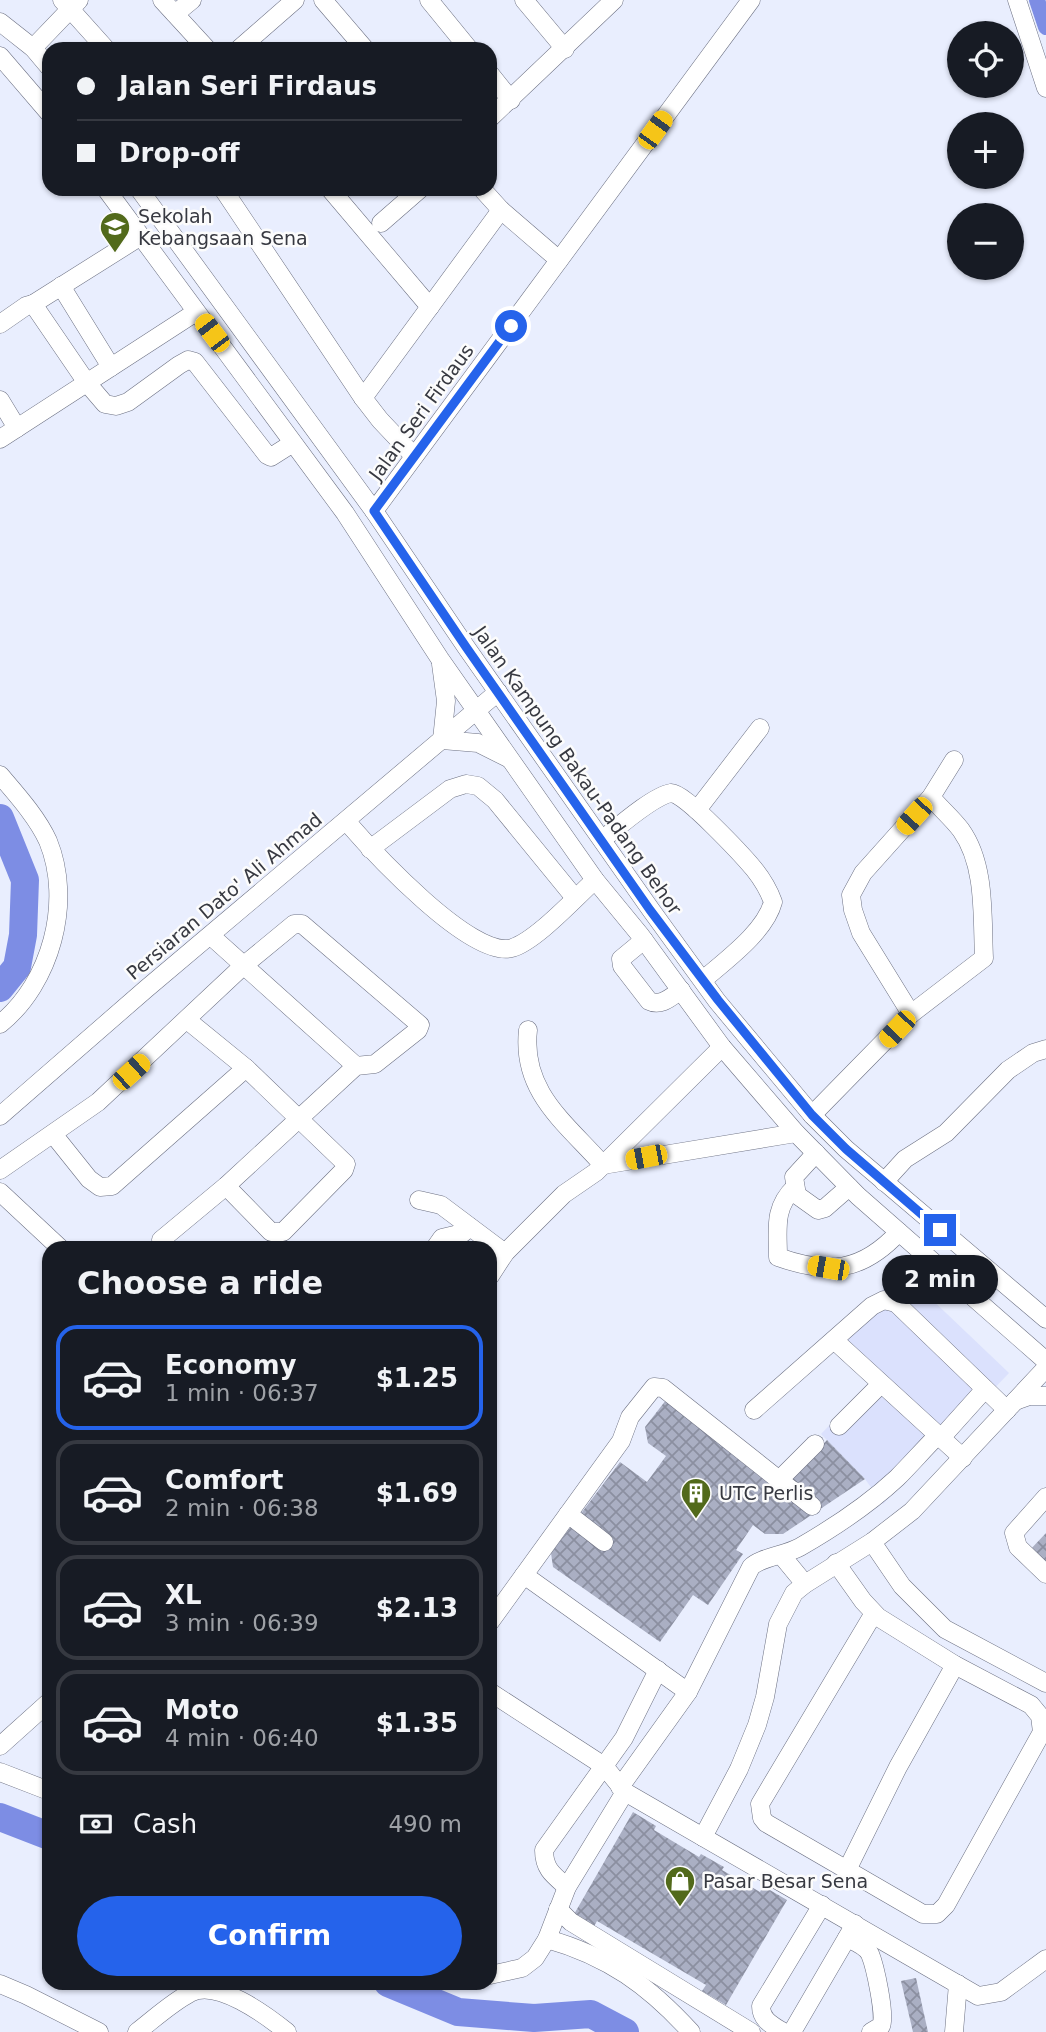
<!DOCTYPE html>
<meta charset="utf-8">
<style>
body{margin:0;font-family:"DejaVu Sans",sans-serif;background:#20242c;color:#f1f3f6;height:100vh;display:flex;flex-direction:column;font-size:26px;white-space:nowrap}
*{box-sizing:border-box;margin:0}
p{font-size:23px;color:#9ea1a6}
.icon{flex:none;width:38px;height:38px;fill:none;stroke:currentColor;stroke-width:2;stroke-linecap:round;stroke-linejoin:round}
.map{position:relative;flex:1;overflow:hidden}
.side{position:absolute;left:42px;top:1241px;width:455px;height:749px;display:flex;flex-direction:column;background:#171b24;border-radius:21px;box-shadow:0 2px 5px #0004}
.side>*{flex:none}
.banner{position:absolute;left:42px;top:42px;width:455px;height:154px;border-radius:21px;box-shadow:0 2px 5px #0004;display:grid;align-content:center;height:154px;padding:0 35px;background:#171b24}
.fabs{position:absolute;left:947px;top:21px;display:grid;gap:14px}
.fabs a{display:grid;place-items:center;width:77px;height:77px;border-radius:50%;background:#171b24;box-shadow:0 2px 5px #0004;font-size:35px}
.end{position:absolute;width:32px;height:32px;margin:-16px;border:9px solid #2563eb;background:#fff;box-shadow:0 0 0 4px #fff}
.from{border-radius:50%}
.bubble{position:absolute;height:49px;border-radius:24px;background:#171b24;box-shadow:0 2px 5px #0004;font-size:23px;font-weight:800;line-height:49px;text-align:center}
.car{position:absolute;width:21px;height:42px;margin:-21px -10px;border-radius:9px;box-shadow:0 0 5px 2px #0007;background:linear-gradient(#f5c518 24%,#345 0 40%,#f5c518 0 76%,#345 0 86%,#f5c518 0)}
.banner b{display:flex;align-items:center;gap:24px;height:66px;font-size:26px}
.banner b+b{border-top:2px solid #363941}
.banner i{width:18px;height:18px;background:#f1f3f6}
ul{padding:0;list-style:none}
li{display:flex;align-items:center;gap:21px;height:105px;margin:0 14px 10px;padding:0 21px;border:4px solid #363941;border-radius:21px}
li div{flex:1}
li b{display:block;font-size:26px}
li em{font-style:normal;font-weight:800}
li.on{border-color:#2563eb}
li>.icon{width:63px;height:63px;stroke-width:1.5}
h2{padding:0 35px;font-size:32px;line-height:84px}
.pay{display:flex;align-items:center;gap:18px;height:77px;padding:0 35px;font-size:26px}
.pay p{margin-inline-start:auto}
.cta{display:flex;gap:14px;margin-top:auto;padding:14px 35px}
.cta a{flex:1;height:80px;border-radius:42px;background:#2563eb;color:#fff;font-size:28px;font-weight:800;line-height:80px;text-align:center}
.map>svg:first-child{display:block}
.built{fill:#dbe1fd}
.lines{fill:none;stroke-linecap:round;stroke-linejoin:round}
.canal{stroke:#7d8de4;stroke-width:16}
.river{stroke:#7d8de4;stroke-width:28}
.building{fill:url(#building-cross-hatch)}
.minor-casing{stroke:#6c7082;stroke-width:19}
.minor{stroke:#fff;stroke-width:18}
.route{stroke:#2563eb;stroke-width:9}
.labels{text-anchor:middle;stroke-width:5;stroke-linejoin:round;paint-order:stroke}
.poi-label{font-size:19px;fill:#373941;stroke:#fcfcfc;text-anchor:start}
.street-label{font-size:19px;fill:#373941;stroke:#fcfcfc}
</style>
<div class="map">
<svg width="1046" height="2032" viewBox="0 0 1046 2032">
<defs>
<pattern id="building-cross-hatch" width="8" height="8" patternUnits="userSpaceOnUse" patternTransform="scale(1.75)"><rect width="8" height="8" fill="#aaafc3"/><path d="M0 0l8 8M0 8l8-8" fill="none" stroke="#8b8fa0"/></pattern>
</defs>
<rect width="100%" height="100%" fill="#e9eefe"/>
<!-- built -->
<path class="built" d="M904 1273 1009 1373 883 1504 865 1479 821 1434 870 1384 823 1338Z"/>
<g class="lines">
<!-- canal -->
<path class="canal" d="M1037 0 1046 27"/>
<!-- river -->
<g class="river">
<path d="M0 818 25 880 23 935 17 967 0 988"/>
<path d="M0 1817 49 1836"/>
<path d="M388 1983 458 2012 534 2018 591 2014 625 2032"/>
</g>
</g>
<!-- building -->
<g class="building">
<path d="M666 1400 806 1510 820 1501 791 1480 827 1440 865 1479 783 1534H765L753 1525 736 1550 743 1554 708 1605 693 1595 660 1642 553 1567 551 1553 620 1462 647 1482 666 1456 648 1443 645 1427Z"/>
<path d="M1046 1533V1569L1028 1552Z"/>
<path d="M633 1812 656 1826 654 1830 699 1857 701 1854 724 1867 722 1870 760 1892 763 1886 787 1900 726 2005 702 1991 706 1985 597 1921 593 1928 573 1916Z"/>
<path d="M916 1978 928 2032H913L901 1981Z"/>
</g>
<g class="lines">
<!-- minor casing -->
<g class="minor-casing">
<g id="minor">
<path d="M62 0 106 49"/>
<path d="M162 0 207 49"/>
<path d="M323 0 365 49"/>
<path d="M429 0 469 49"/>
<path d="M524 0 565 49"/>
<path d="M1017 0 1046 88"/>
<path d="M175 14 192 0"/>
<path d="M0 22 33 48 49 67"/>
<path d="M33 48 79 0"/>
<path d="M239 49 295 0"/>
<path d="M0 56 49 113"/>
<path d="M490 74 511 100"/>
<path d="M490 118 614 0"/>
<path d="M106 189 345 513 440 659 595 880 641 936 722 1047 796 1133 858 1196 1046 1361"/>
<path d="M139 189 374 511 466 647 651 910 717 1001 812 1115 846 1149 1046 1319"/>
<path d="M223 189 363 398 380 420 414 456"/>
<path d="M330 189 430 307"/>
<path d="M482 189 501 210 559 260"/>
<path d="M381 223 420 189"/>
<path d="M61 286 111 367"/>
<path d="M33 304 141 236"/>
<path d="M0 324 26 306 33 304 87 383 105 404 116 406 128 402 179 365 188 360 195 362 267 455 271 457 293 443"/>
<path d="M363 398 501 210"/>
<path d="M0 400 17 428"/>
<path d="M0 439 196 312"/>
<path d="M374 511 751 0"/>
<path d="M441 664 446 701 442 740"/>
<path d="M442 740 478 743 508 758"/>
<path d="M0 775C17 795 37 817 48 841 73 902 51 983 0 1024"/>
<path d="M697 810 760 728"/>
<path d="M346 821C372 851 472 960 512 948 536 941 576 897 595 880"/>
<path d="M603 839C618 827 653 796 671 793 683 791 744 857 754 869 762 879 769 891 773 902 765 932 726 960 703 980"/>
<path d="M370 849 450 789 466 784 478 786 495 800 575 898"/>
<path d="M211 936 356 1066"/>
<path d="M644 940 621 959 622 966 649 1001C661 1007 671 997 681 990"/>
<path d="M911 1014 984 958C982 916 986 865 961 830 952 818 940 808 931 797"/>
<path d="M187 1020 246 1068 346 1164 344 1170 283 1232H271L226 1186"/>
<path d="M528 1030C521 1092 566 1123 603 1165L796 1133"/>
<path d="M812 1115 911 1014 861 933 853 910 851 895 863 873 931 797 954 760"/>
<path d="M0 1116 146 989 498 692"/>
<path d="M53 1134 89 1179 100 1187 112 1186 246 1068"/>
<path d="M816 1153 794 1177 797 1195 818 1210 825 1208 849 1187"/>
<path d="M0 1170 98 1102 243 966 294 924H302L420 1025 418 1030 375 1064 356 1066 226 1186 161 1240"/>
<path d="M884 1182 905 1159 946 1133 1008 1070 1033 1053 1046 1049"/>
<path d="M795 1187C773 1208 778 1229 778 1257 828 1275 862 1272 899 1232"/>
<path d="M0 1192 60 1248"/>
<path d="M419 1200 441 1205 505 1253"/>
<path d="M435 1248 442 1238 463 1233 470 1227"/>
<path d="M490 1276 505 1253 564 1194 596 1172 722 1047"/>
<path d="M834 1340 963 1458"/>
<path d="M1015 1401 1029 1396H1046"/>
<path d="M754 1410 872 1306 884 1300 896 1303 1007 1410"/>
<path d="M839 1426 881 1384"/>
<path d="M941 1438 985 1389"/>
<path d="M779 1480 815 1444"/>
<path d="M1046 1497 1014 1533 1018 1547 1046 1574"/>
<path d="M568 1514 604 1542"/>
<path d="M872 1542 902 1586 945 1629 1046 1683"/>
<path d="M782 1556 805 1584"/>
<path d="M836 1563 863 1601 878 1617 955 1665 1031 1705 1040 1716 1042 1732 946 1905 937 1914H923L766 1823 762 1818 760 1804 874 1613"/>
<path d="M490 1622 524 1575"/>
<path d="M490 1692 604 1766 625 1792 978 1996 1001 1992 1046 1959"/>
<path d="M688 1692 524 1575 621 1441 630 1417 654 1387 663 1388 812 1506"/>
<path d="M0 1746 49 1702"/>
<path d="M0 1772 49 1791"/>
<path d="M620 1787 688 1692 751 1567C759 1558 786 1555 800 1547 833 1528 869 1504 897 1478 911 1464 924 1449 938 1435"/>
<path d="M703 1837 739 1769 757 1725 765 1697 778 1624 794 1593 805 1584 872 1542 912 1511 1046 1368"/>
<path d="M847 1870 898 1767 955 1665"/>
<path d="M567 1887C553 1875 544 1869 544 1850L624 1738 658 1670"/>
<path d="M558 1909 571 1922 751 2032"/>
<path d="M847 1938C855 1942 866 1946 870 1954 875 1966 886 2016 881 2026L871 2032"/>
<path d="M547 1939C608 1956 649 1986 691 2032"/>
<path d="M490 1975 522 1968 535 1958 547 1939 567 1887 625 1792"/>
<path d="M0 1984 26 1995 99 2032"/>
<path d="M137 2032C154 2019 171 2003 190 1993 216 1978 266 2015 287 2032"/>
<path d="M783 2032C772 2025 761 2020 761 2006L822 1905"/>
<path d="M792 2032 855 1924"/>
<path d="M954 2032 958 1984"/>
</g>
</g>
<!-- minor -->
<use href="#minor" class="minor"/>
</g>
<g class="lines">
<!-- route -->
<path class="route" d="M511 326 374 511 466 647 650 910 718 1000 812 1115 846 1149 940 1230"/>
</g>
<!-- icons -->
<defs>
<g id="school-pin" transform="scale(1.575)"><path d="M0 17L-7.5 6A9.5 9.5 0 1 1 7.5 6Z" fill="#526a1b" stroke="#fcfcfc"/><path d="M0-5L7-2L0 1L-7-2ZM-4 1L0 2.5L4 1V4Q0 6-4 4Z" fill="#fff"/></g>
<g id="building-pin" transform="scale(1.575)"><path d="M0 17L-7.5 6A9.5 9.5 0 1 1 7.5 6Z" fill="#526a1b" stroke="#fcfcfc"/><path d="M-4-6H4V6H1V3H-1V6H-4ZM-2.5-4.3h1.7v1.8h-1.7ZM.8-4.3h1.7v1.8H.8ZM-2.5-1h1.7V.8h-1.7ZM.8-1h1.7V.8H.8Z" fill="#fff"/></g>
<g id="shop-pin" transform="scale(1.575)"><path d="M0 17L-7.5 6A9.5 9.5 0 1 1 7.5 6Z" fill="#526a1b" stroke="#fcfcfc"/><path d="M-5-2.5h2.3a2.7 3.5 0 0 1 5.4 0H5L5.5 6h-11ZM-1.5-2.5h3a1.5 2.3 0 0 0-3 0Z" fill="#fff"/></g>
</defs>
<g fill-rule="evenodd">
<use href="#school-pin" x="115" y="227"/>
<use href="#building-pin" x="696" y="1493"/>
<use href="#shop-pin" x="680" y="1881"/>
</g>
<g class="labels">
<!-- poi labels -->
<g class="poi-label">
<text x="138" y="223">Sekolah<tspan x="138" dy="22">Kebangsaan Sena</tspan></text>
<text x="719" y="1500">UTC Perlis</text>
<text x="703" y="1888">Pasar Besar Sena</text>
</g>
<!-- street labels -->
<g class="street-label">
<text transform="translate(421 412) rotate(-54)" y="7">Jalan Seri Firdaus</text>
<text transform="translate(578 770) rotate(55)" y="7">Jalan Kampung Bakau-Padang Behor</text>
<text transform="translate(224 896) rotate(-40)" y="7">Persiaran Dato' Ali Ahmad</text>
</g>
</g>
</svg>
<div class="fabs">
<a><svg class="icon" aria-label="locate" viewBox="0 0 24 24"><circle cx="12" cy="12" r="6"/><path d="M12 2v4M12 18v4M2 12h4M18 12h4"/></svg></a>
<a>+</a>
<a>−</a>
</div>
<i class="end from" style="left:511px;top:326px"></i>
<i class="end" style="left:940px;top:1230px"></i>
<div class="bubble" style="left:882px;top:1255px;width:116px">2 min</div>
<i class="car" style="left:655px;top:130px;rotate:36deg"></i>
<i class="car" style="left:212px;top:333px;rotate:323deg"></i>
<i class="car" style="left:914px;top:816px;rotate:222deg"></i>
<i class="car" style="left:897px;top:1029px;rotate:223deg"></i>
<i class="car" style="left:131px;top:1072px;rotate:48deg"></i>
<i class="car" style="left:646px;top:1157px;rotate:259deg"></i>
<i class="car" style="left:828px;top:1268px;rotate:280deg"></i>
<div class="banner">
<b><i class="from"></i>Jalan Seri Firdaus</b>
<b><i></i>Drop-off</b>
</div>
<section class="side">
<h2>Choose a ride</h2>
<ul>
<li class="on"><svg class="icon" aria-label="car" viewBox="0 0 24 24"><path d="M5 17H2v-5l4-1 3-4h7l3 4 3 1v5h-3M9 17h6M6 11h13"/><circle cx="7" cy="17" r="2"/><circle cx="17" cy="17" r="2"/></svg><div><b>Economy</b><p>1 min · 06:37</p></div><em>$1.25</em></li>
<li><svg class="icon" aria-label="car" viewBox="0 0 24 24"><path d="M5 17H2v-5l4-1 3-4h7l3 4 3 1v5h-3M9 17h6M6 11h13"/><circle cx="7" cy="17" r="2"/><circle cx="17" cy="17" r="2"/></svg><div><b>Comfort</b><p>2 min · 06:38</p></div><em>$1.69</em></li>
<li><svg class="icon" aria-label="car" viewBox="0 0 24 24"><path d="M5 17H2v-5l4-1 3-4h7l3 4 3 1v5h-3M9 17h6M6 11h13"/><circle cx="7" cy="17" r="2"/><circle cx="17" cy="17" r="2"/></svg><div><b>XL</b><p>3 min · 06:39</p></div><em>$2.13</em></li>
<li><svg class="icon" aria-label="car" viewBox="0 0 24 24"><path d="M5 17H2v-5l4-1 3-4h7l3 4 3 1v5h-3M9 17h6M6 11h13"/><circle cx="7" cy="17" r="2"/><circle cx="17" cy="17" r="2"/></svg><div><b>Moto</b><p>4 min · 06:40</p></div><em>$1.35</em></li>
</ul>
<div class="pay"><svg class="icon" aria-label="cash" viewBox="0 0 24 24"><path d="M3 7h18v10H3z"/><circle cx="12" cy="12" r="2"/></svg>Cash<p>490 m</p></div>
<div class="cta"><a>Confirm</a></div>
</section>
</div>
